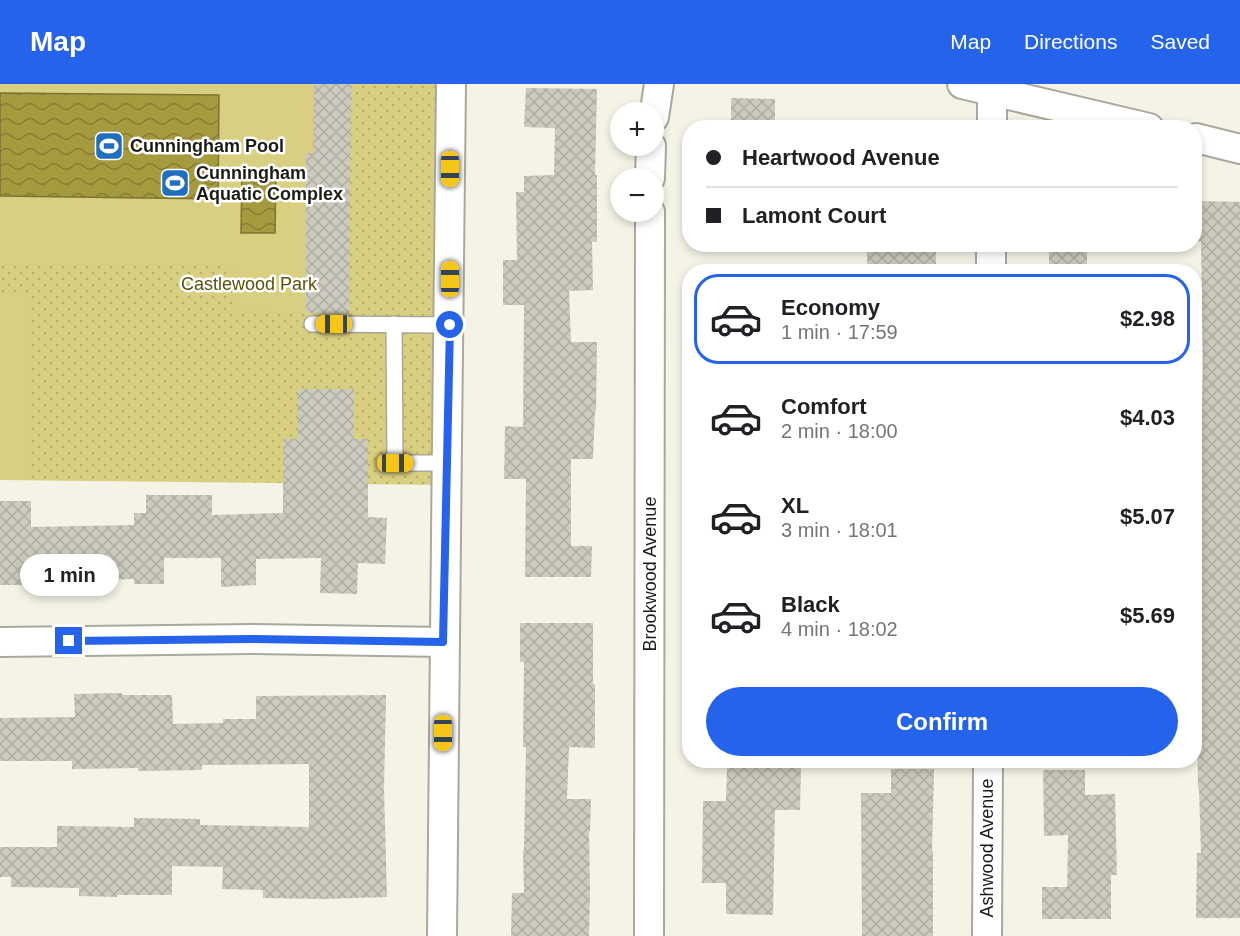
<!DOCTYPE html>
<meta charset="utf-8">
<style>
body{margin:0;font-family:Helvetica,sans-serif;background:#f6f6f6;color:#202124;height:100vh;display:flex;flex-direction:column;font-size:22px;white-space:nowrap}
*{box-sizing:border-box;margin:0}
p{font-size:20px;color:#757577}
.icon{flex:none;width:33px;height:33px;fill:none;stroke:currentColor;stroke-width:2;stroke-linecap:round;stroke-linejoin:round}
.map{position:relative;flex:1;overflow:hidden}
.sheet{position:absolute;left:682px;top:180px;width:520px;height:504px;display:flex;flex-direction:column;background:#fff;border-radius:24px;box-shadow:0 3px 9px #0003}
.sheet>*{flex:none}
.banner{position:absolute;left:682px;top:36px;width:520px;height:132px;border-radius:24px;box-shadow:0 3px 9px #0003;display:grid;align-content:center;height:132px;padding:0 24px;background:#fff}
.tools{position:absolute;left:610px;top:18px;display:grid;gap:12px}
.tools a{display:grid;place-items:center;width:54px;height:54px;border-radius:50%;background:#fff;box-shadow:0 3px 9px #0003;font-size:30px}
.end{position:absolute;width:27px;height:27px;margin:-14px;border:8px solid #2563eb;background:#fff;box-shadow:0 0 0 3px #fff}
.from{border-radius:50%}
.bubble{position:absolute;height:42px;border-radius:21px;background:#fff;box-shadow:0 3px 9px #0003;font-size:20px;font-weight:800;line-height:42px;text-align:center}
.car{position:absolute;width:18px;height:36px;margin:-18px -9px;border-radius:8px;box-shadow:0 0 4px 2px #0007;background:linear-gradient(#f5c518 24%,#345 0 40%,#f5c518 0 76%,#345 0 86%,#f5c518 0)}
.banner b{display:flex;align-items:center;gap:21px;height:57px;font-size:22px}
.banner b+b{border-top:2px solid #e0e0e0}
.banner i{width:15px;height:15px;background:#202124}
ul{padding:10px 0 0;list-style:none}
li{display:flex;align-items:center;gap:18px;height:90px;margin:0 12px 9px;padding:0 12px;border:3px solid transparent;border-radius:24px}
li div{flex:1}
li b{display:block;font-size:22px}
li em{font-style:normal;font-weight:800}
li.on{border-color:#2563eb}
li>.icon{width:54px;height:54px;stroke-width:1.5}
.button{display:flex;gap:12px;margin-top:auto;padding:12px 24px}
.button a{flex:1;height:69px;border-radius:36px;background:#2563eb;color:#fff;font-size:24px;font-weight:800;line-height:69px;text-align:center}
header{display:flex;align-items:center;gap:36px;box-sizing:border-box;height:84px;padding:0 30px;background:#2563eb;color:#fff}
header strong{font-size:28px}
nav{display:flex;gap:33px;margin-inline-start:auto;font-size:21px}
.map>svg:first-child{display:block}
.park{fill:url(#park-dots)}
.pitch{fill:#d8cf80}
.water{fill:url(#water-waves);stroke:#7c7432;stroke-width:1.5}
.building{fill:url(#building-cross-hatch)}
.lines{fill:none;stroke-linecap:round;stroke-linejoin:round}
.service-casing{stroke:#aaa89c;stroke-width:18}
.minor-casing{stroke:#aaa89c;stroke-width:32}
.service{stroke:#fff;stroke-width:15}
.minor{stroke:#fff;stroke-width:28}
.route{stroke:#2563eb;stroke-width:8}
.labels{text-anchor:middle;stroke-width:5;stroke-linejoin:round;paint-order:stroke}
.poi-label{font-size:18px;font-weight:bold;fill:#1c1c17;stroke:#fff;text-anchor:start}
.park-label{font-size:18px;fill:#5a520b;stroke:#fff}
.street-label{font-size:18px;fill:#1c1c17;stroke:#fff}
</style>
<header>
<strong>Map</strong>
<nav><a>Map</a><a>Directions</a><a>Saved</a></nav>
</header>
<div class="map">
<svg width="1240" height="852" viewBox="0 0 1240 852">
<defs>
<pattern id="park-dots" width="8" height="8" patternUnits="userSpaceOnUse" patternTransform="scale(1.5)"><rect width="8" height="8" fill="#d8cf80"/><path d="M2 2h.1M6 6h.1" fill="none" stroke="#b9b16e" stroke-width="1.8" stroke-linecap="round"/></pattern>
<pattern id="water-waves" width="16" height="10" patternUnits="userSpaceOnUse" patternTransform="scale(1.5)"><rect width="16" height="10" fill="#a59a3e"/><path d="M0 5q4-4 8 0t8 0" fill="none" stroke="#867d33"/></pattern>
<pattern id="building-cross-hatch" width="8" height="8" patternUnits="userSpaceOnUse" patternTransform="scale(1.5)"><rect width="8" height="8" fill="#cbcabd"/><path d="M0 0l8 8M0 8l8-8" fill="none" stroke="#aeada2"/></pattern>
</defs>
<rect width="100%" height="100%" fill="#f4f3e6"/>
<!-- park -->
<path class="park" d="M0 0H451L447 401 0 396Z"/>
<!-- pitch -->
<g class="pitch">
<path d="M0 0H351L349 230 235 227 236 185 226 184 220 181 0 180Z"/>
<path d="M0 208H32L28 396H0Z"/>
</g>
<!-- water -->
<g class="water">
<path d="M0 9 219 11 218 115 0 112Z"/>
<path d="M242 85 276 86 275 149H241Z"/>
</g>
<!-- building -->
<g class="building">
<path d="M314 0H351L349 230 306 229V69H313Z"/>
<path d="M526 4 597 5 595 91H597V158H592L593 206 569 207 571 258H597L596 327H595L593 375H571V462H592L591 493H525L526 395H504L505 342 523 343 524 221H503V176H517L516 108H524V92L554 91 555 44 524 43Z"/>
<path d="M731 14 775 15V44H731Z"/>
<path d="M1196 117 1240 118V834H1196L1197 769H1201L1199 705H1198L1196 549 1199 349H1196V324H1202L1203 284 1201 157 1196 158Z"/>
<rect x="867" y="160" width="69" height="28"/>
<rect x="1049" y="160" width="38" height="28"/>
<path d="M297 305H354V355H368V433L387 434 385 480 358 479 357 510 320 509 321 474 256 475V501L221 503V474H164V500H134V495L30 498V501H0V417H31V443L134 441V429H146V411H212V431L283 429V355H298Z"/>
<path d="M520 539H593V600H595V664L569 663 567 715H591L590 747H589L590 807 589 852H511L512 809H524L523 766H524L526 663H523L524 578H520Z"/>
<path d="M122 609V611H172L173 640 223 639V635H256V612L386 611 384 705 387 813 323 815 263 814V806L222 805 223 783 172 782V811H117V813L79 812V804L11 803V793H0V763H57V742L134 743V734L200 735V741L309 743V680L202 681V686L138 687V684L72 685V677H0V634L75 633 74 610Z"/>
<path d="M727 682 801 683 800 726H775L773 831 726 830V799H702L703 717H726Z"/>
<path d="M891 685H934L932 767H933V852H862L861 709H891Z"/>
<path d="M1043 686H1085V711L1115 710 1117 791H1111V835H1042V803H1067L1068 751 1044 752Z"/>
</g>
<g class="lines">
<!-- service casing -->
<g class="service-casing">
<g id="service">
<path d="M312 240 449 241"/>
<path d="M394 240 395 379H447"/>
</g>
</g>
<!-- minor casing -->
<g class="minor-casing">
<g id="minor">
<path d="M962 0 1149 44"/>
<path d="M654 33 659 0"/>
<path d="M992 44V7"/>
<path d="M1196 54 1240 65"/>
<path d="M650 94 651 62"/>
<path d="M991 188V160"/>
<path d="M0 558 252 555 443 558"/>
<path d="M442 852C443 568 449 284 451 0"/>
<path d="M649 852 650 128"/>
<path d="M987 852 988 676"/>
</g>
</g>
<!-- service -->
<use href="#service" class="service"/>
<!-- minor -->
<use href="#minor" class="minor"/>
</g>
<g class="lines">
<!-- route -->
<path class="route" d="M69 557 252 555 443 558 450 241"/>
</g>
<!-- icons -->
<defs>
<g id="stadium-square" transform="scale(1.5)"><rect x="-9" y="-9" width="18" height="18" rx="4" fill="#206fbe" stroke="#fff"/><path d="M0-5a6.5 5 0 1 0 0 10a6.5 5 0 1 0 0-10ZM-3.5-1.8h7v3.6h-7Z" fill="#fff"/></g>
</defs>
<g fill-rule="evenodd">
<use href="#stadium-square" x="109" y="62"/>
<use href="#stadium-square" x="175" y="99"/>
</g>
<g class="labels">
<!-- poi labels -->
<g class="poi-label">
<text x="130" y="68">Cunningham Pool</text>
<text x="196" y="95">Cunningham<tspan x="196" dy="21">Aquatic Complex</tspan></text>
</g>
<!-- park labels -->
<g class="park-label">
<text x="249" y="206">Castlewood Park</text>
</g>
<!-- street labels -->
<g class="street-label">
<text transform="translate(650 490) rotate(-90)" y="6">Brookwood Avenue</text>
<text transform="translate(987 764) rotate(-90)" y="6">Ashwood Avenue</text>
</g>
</g>
</svg>
<div class="tools">
<a>+</a>
<a>−</a>
</div>
<i class="end from" style="left:450px;top:241px"></i>
<i class="end" style="left:69px;top:557px"></i>
<div class="bubble" style="left:20px;top:470px;width:99px">1 min</div>
<i class="car" style="left:450px;top:85px;rotate:180deg"></i>
<i class="car" style="left:450px;top:195px;rotate:0deg"></i>
<i class="car" style="left:334px;top:240px;rotate:270deg"></i>
<i class="car" style="left:395px;top:379px;rotate:90deg"></i>
<i class="car" style="left:443px;top:649px;rotate:180deg"></i>
<div class="banner">
<b><i class="from"></i>Heartwood Avenue</b>
<b><i></i>Lamont Court</b>
</div>
<section class="sheet">
<ul>
<li class="on"><svg class="icon" aria-label="car" viewBox="0 0 24 24"><path d="M5 17H2v-5l4-1 3-4h7l3 4 3 1v5h-3M9 17h6M6 11h13"/><circle cx="7" cy="17" r="2"/><circle cx="17" cy="17" r="2"/></svg><div><b>Economy</b><p>1 min · 17:59</p></div><em>$2.98</em></li>
<li><svg class="icon" aria-label="car" viewBox="0 0 24 24"><path d="M5 17H2v-5l4-1 3-4h7l3 4 3 1v5h-3M9 17h6M6 11h13"/><circle cx="7" cy="17" r="2"/><circle cx="17" cy="17" r="2"/></svg><div><b>Comfort</b><p>2 min · 18:00</p></div><em>$4.03</em></li>
<li><svg class="icon" aria-label="car" viewBox="0 0 24 24"><path d="M5 17H2v-5l4-1 3-4h7l3 4 3 1v5h-3M9 17h6M6 11h13"/><circle cx="7" cy="17" r="2"/><circle cx="17" cy="17" r="2"/></svg><div><b>XL</b><p>3 min · 18:01</p></div><em>$5.07</em></li>
<li><svg class="icon" aria-label="car" viewBox="0 0 24 24"><path d="M5 17H2v-5l4-1 3-4h7l3 4 3 1v5h-3M9 17h6M6 11h13"/><circle cx="7" cy="17" r="2"/><circle cx="17" cy="17" r="2"/></svg><div><b>Black</b><p>4 min · 18:02</p></div><em>$5.69</em></li>
</ul>
<div class="button"><a>Confirm</a></div>
</section>
</div>
